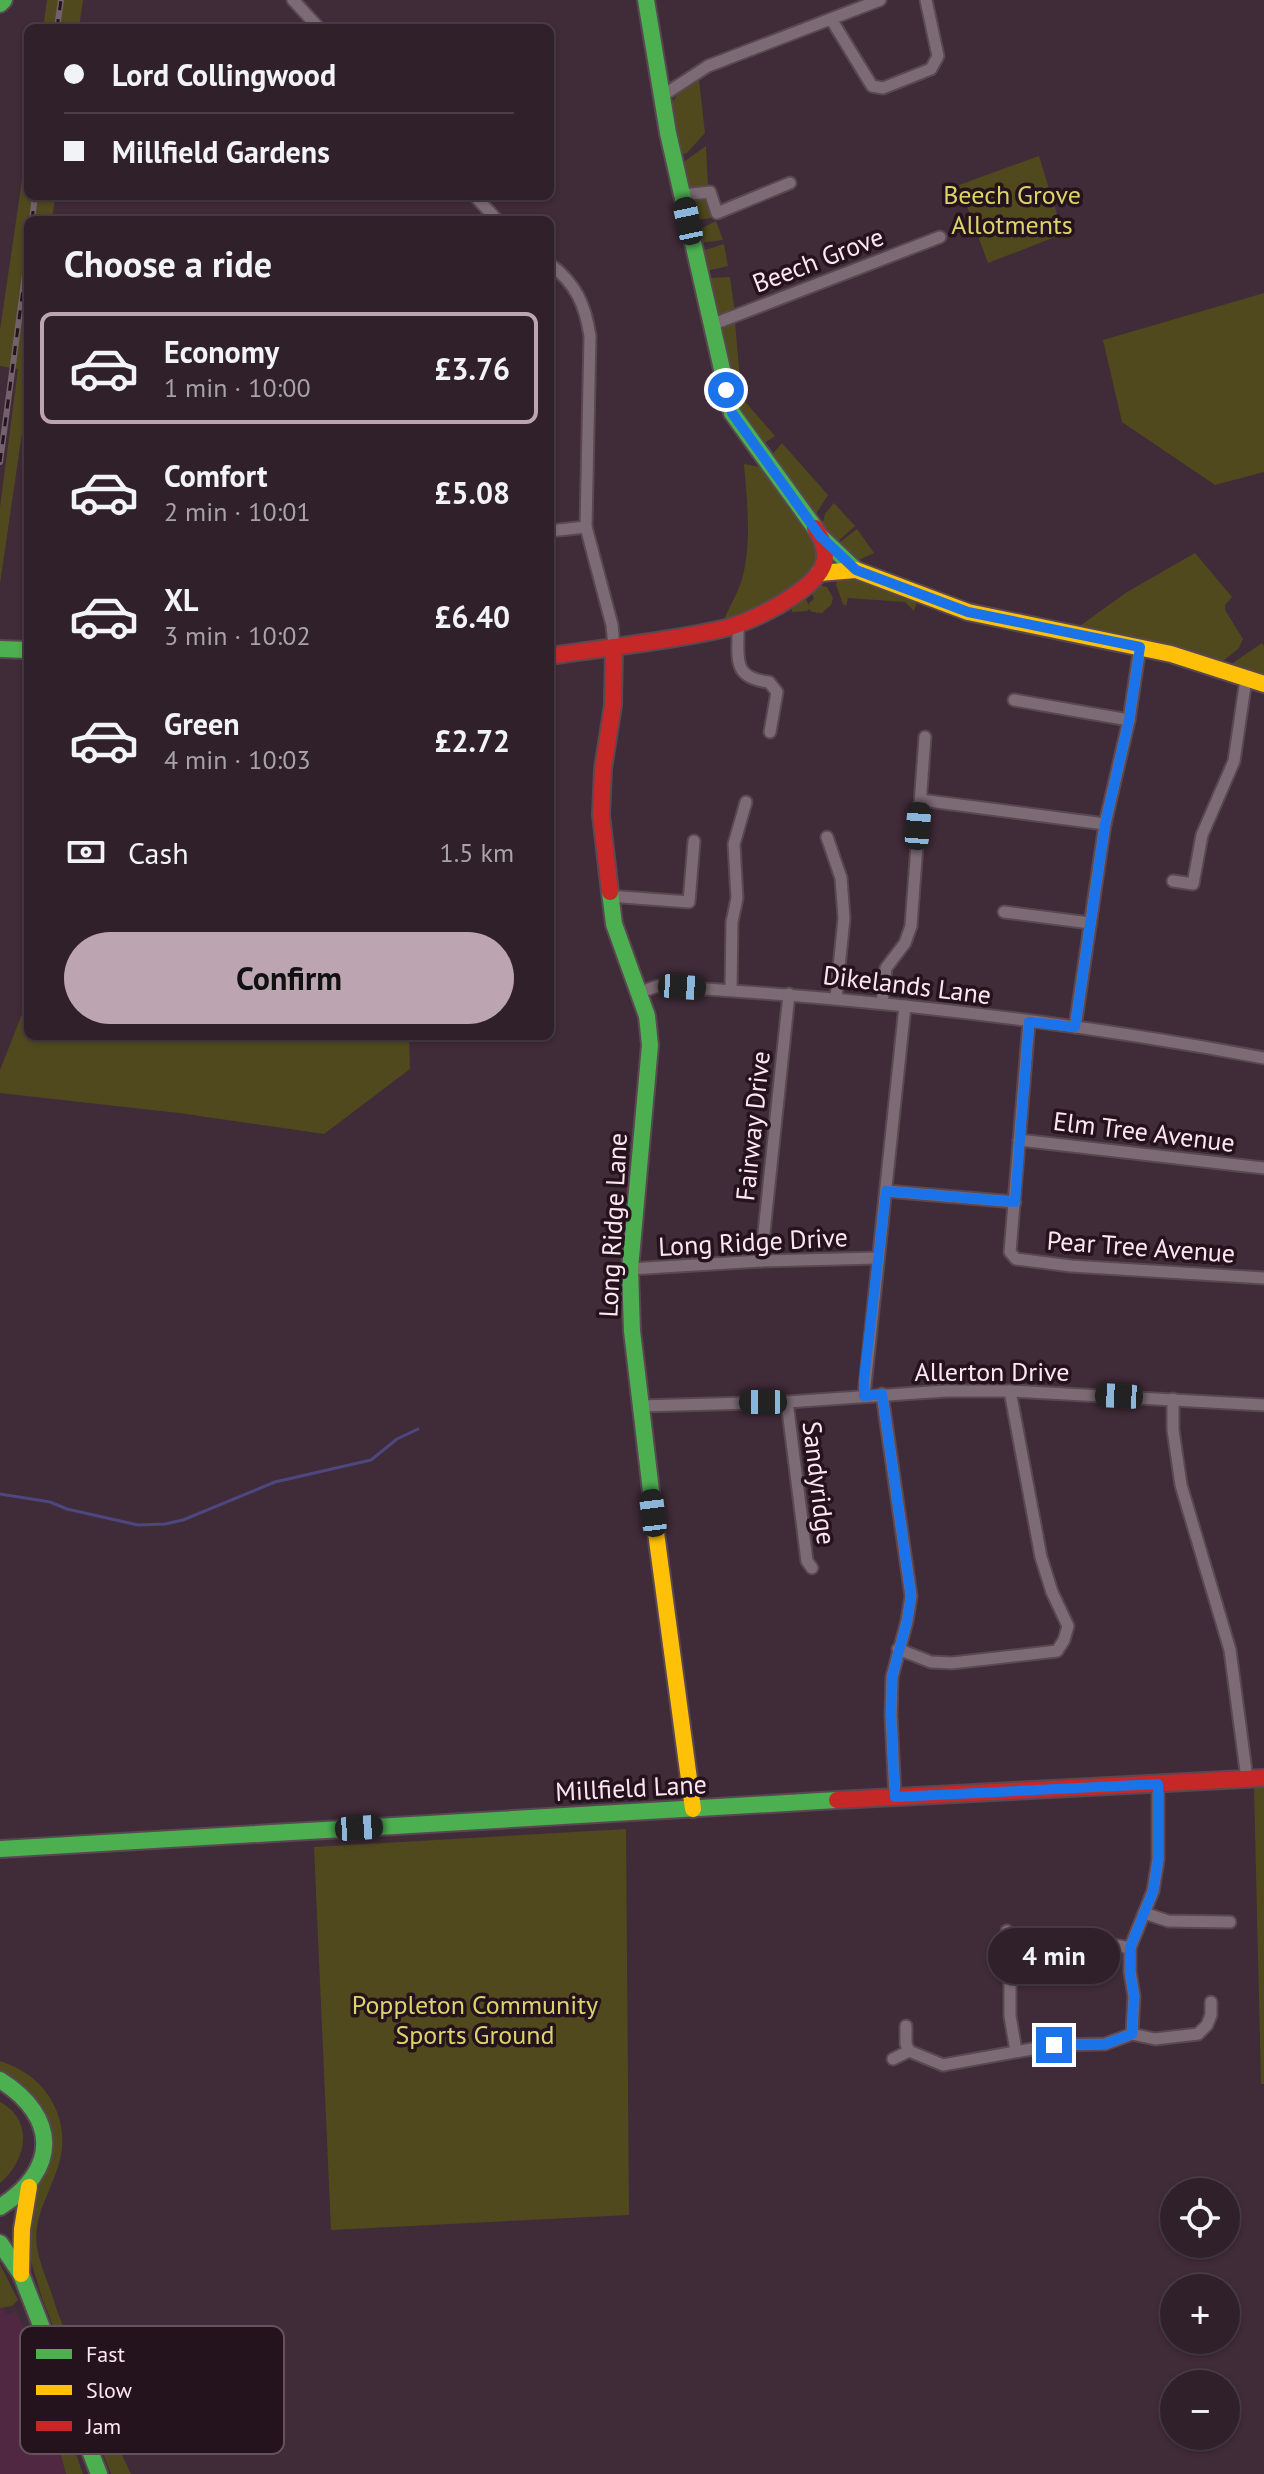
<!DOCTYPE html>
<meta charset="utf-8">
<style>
body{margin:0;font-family:"PT Sans",sans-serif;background:#3c2d36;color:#f1f3f6;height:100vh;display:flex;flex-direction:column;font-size:30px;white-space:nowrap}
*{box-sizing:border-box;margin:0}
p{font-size:26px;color:#a8a3a8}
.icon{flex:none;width:44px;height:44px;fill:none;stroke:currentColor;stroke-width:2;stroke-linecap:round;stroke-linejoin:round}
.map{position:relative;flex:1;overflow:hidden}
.sheet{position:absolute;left:24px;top:216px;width:530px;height:824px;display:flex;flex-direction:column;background:#30202a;border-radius:12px;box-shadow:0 2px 6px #0004,0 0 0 2px #4b3e47}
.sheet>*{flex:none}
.guide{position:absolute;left:24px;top:24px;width:530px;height:176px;border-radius:12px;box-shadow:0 2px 6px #0004,0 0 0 2px #4b3e47;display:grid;align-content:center;height:176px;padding:0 40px;background:#30202a}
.fabs{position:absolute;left:1160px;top:2178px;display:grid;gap:16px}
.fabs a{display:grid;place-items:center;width:80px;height:80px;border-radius:50%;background:#30202a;box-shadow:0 2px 6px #0004,0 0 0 2px #4b3e47;font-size:40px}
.end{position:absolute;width:36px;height:36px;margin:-18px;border:10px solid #1a73e8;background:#fff;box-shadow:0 0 0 4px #fff}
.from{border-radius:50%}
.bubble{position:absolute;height:56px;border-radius:28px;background:#30202a;box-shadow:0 2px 6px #0004,0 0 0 2px #4b3e47;font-size:26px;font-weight:700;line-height:56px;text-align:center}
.car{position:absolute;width:24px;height:48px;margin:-24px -12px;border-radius:10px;box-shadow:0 0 6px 2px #0007;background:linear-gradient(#222 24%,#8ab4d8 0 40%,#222 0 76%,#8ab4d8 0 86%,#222 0)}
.guide b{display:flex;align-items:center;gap:28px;height:76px;font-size:30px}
.guide b+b{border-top:2px solid #4b3e47}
.guide i{width:20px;height:20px;background:#f1f3f6}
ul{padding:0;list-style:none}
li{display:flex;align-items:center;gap:24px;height:112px;margin:0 16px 12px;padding:0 24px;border:4px solid transparent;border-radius:12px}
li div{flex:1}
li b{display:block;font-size:30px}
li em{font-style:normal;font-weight:700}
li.active{border-color:#bca4b1}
li>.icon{width:72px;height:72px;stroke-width:1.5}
h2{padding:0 40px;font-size:36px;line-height:96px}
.pay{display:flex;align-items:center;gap:20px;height:88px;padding:0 40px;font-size:30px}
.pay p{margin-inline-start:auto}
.primary-button{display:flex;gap:16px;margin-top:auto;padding:16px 40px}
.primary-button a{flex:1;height:92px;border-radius:48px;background:#bca4b1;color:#111;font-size:32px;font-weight:700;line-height:92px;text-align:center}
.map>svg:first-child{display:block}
.built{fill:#512842}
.green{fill:#50491e}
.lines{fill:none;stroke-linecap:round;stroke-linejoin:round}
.stream{stroke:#4d4780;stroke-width:3}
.street-casing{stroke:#594751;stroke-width:15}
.fast-casing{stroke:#594751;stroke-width:20}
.slow-casing{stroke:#594751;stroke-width:20}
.jam-casing{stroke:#594751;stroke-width:20}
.street{stroke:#7c6b74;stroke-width:11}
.fast{stroke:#4caf50;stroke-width:16}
.slow{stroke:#ffc107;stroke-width:16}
.jam{stroke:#c62828;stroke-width:16}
.rail-casing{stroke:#73626d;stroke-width:6}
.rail{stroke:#24131d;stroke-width:3;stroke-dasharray:9;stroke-linecap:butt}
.route{stroke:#1a73e8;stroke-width:10}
.labels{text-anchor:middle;stroke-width:7;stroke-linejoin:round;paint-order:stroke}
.park-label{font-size:26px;fill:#dcd36a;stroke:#24131d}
.street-label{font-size:26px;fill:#fee5f2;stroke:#24131d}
.key{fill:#24131d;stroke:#65525d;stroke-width:2}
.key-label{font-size:22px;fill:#fee5f2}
</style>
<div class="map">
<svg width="1264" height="2474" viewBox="0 0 1264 2474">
<rect width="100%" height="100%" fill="#402b38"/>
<!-- built -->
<path class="built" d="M3 2307 6 2314 16 2311 31 2345 20 2351 59 2448 66 2474H0V2308Z"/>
<!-- green -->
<g class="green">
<path d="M47 0H83L79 28H43Z"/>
<path d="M699 80 705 133 687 153 680 155 670 106 677 95Z"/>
<path d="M28 139V196H55L52 220H28V392L0 584V507L18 369 0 366V330Z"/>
<path d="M706 146 708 186 689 190 681 164Z"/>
<path d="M1039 156 1063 234 988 263 959 185Z"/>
<path d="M707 196 715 217 695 221 690 198Z"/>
<path d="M716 221 723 240 699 243 696 231Z"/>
<path d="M724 244 728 266 706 271 702 251Z"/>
<path d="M730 277 735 313 722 318 717 316 709 278Z"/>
<path d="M1264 293V472L1215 485 1122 422 1103 340Z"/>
<path d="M735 322 741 391 735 393 719 332 721 328Z"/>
<path d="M741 397 775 436 763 444 740 414 737 399Z"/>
<path d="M782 443 828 495 816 514 813 515 771 456Z"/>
<path d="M744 464 765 468 816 537 820 557C799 589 761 609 724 620 729 607 738 593 742 579 752 543 747 501 744 464Z"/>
<path d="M834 503 855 526 836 543 822 525 825 514Z"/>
<path d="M857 529 874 553 859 560 839 543Z"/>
<path d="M1195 553 1232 597 1225 605V610L1243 639 1239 648 1222 662 1146 641 1077 628 1127 592Z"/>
<path d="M848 575 918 600 914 611 905 602 848 598 846 606 843 604 836 585 838 579Z"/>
<path d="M819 585 827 587 833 598 831 605 822 613 812 612 809 609 807 611 792 612 791 604 805 597 809 606V603L814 599 810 589Z"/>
<path d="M1262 643 1264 646V676L1230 665Z"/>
<path d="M28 999V1036H409L410 1069 324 1134 179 1113 0 1093V1070Z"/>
<path d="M1254 1788H1264V2084H1261Z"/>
<path d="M626 1829 629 2215 331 2230 314 1847Z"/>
<path d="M0 2061C27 2070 46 2085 57 2112 78 2168 30 2199 37 2248 40 2264 47 2280 52 2295 72 2358 103 2414 131 2474H111L42 2298 30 2258 29 2228 34 2195 50 2142 0 2072Z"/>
<path d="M0 2102C35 2121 26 2161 0 2183Z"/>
<path d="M0 2264 18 2300 12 2306 0 2308Z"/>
<path d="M31 2345 63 2417 83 2474H66L59 2448 20 2351Z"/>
</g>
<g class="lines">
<!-- stream -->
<path class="stream" d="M0 1494 50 1502 67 1509 138 1525 165 1524 183 1520 275 1482 371 1460 397 1439 418 1429"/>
<!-- street casing -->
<g class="street-casing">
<g id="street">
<path d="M293 0 319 28"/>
<path d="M831 19 872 86 883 88 931 69 938 56 926 0"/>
<path d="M662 96 708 66 880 0"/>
<path d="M682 195 710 192 717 213 790 183"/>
<path d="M475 196 497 220"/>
<path d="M550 264C576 284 585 304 590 336L586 527 612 625 614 647"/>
<path d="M711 325 940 237"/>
<path d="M550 531 586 527"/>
<path d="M738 624C739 656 730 678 769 682L777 692 770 732"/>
<path d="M1014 700 1129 720"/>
<path d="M921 800 1105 824"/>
<path d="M827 837 841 878 844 918 836 998"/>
<path d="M1173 881 1193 884 1202 835 1234 761 1246 679"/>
<path d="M609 896 689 902 694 841"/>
<path d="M1004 912 1090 923"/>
<path d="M731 990 732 922 737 898 734 844 746 802"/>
<path d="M640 992 658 986C861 998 1064 1020 1264 1058"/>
<path d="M882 1003 886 968 905 943 911 926 925 737"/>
<path d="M1029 1022 1010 1252 1016 1259 1071 1266 1264 1278"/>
<path d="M1075 1027 1105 824 1129 720 1140 647"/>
<path d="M1019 1140 1264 1168"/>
<path d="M886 1191 1015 1202"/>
<path d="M761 1261 789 994"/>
<path d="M630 1269 761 1261 877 1258"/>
<path d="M882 1394 911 1596 907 1621 892 1677 891 1716 895 1797"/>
<path d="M864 1396 905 1006"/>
<path d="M1173 1399V1430L1181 1485 1230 1650 1247 1779"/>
<path d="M787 1402 807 1561 812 1568"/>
<path d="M640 1406 787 1402 946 1391H1010L1264 1405"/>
<path d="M898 1649 931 1662 952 1663 1057 1651 1064 1640 1068 1626 1052 1592 1041 1557 1010 1391"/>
<path d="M1144 1913 1168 1921 1230 1922"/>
<path d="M1007 1931 1010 1956V2016L1016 2051"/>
<path d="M1010 1956 1044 1947 1080 1948 1110 1944 1130 1948"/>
<path d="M906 2026V2044L909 2051 943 2065 1054 2045 1105 2044 1132 2034 1155 2039 1198 2034 1207 2025 1211 2015V2002"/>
<path d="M1132 2034 1134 1996 1130 1972V1948L1153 1891 1158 1860V1784"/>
<path d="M893 2059 909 2051"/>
</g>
</g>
<!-- fast casing -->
<g class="fast-casing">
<g id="fast">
<path d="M646 0 668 133 732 413 815 528"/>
<path d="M0 4 4 0"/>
<path d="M820 536 856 570"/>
<path d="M0 649 28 650"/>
<path d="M610 892 614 924 647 1016 650 1045 630 1269 632 1331 655 1525"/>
<path d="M0 1849 837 1800"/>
<path d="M0 2080C59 2117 59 2170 0 2207"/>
<path d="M0 2243 21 2274 99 2474"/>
</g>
</g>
<!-- slow casing -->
<g class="slow-casing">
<g id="slow">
<path d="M819 573 856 570 968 612 1171 654 1264 684"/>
<path d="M655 1525 693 1809"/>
<path d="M21 2274 22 2229 29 2187"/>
</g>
</g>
<!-- jam casing -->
<g class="jam-casing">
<g id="jam">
<path d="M550 656C607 647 666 642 722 629 748 624 817 590 824 563 827 551 822 538 815 528"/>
<path d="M610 892 601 815 603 769 613 705 614 647"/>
<path d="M837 1800 1264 1778"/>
</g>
</g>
<!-- street -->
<use href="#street" class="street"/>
<!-- fast -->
<use href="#fast" class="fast"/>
<!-- slow -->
<use href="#slow" class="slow"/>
<!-- jam -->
<use href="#jam" class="jam"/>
<!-- rail casing -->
<g class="rail-casing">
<g id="rail">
<path d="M57 28 61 0"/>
<path d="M32 220 35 196"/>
<path d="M0 462 28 252"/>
</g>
</g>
<!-- rail -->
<use href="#rail" class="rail"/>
</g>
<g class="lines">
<!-- route -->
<path class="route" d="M726 390 732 413 820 536 856 570 968 612 1140 647 1129 720 1105 824 1075 1027 1029 1022 1015 1202 886 1191 864 1379V1396L882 1394 911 1596 907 1621 892 1677 891 1716 895 1797 1158 1784V1860L1153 1891 1130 1948V1972L1134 1996 1132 2034 1105 2044 1054 2045"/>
</g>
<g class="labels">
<!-- park labels -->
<g class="park-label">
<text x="1012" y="204">Beech Grove<tspan x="1012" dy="30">Allotments</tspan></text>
<text x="475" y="2014">Poppleton Community<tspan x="475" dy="30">Sports Ground</tspan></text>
</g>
<!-- street labels -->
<g class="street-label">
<text transform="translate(818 260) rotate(-21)" y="9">Beech Grove</text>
<text transform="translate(907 985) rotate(7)" y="9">Dikelands Lane</text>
<text transform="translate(753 1126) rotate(-84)" y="9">Fairway Drive</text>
<text transform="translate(1144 1132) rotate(7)" y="9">Elm Tree Avenue</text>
<text transform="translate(613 1225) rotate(-87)" y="9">Long Ridge Lane</text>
<text transform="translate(753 1242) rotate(-3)" y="9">Long Ridge Drive</text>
<text transform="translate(1141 1247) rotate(4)" y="9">Pear Tree Avenue</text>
<text x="992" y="1381">Allerton Drive</text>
<text transform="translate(819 1483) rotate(83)" y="9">Sandyridge</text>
<text transform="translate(631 1788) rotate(-3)" y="9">Millfield Lane</text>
</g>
</g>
<!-- legend -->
<rect x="20" y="2326" width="264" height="128" rx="12" class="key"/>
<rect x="36" y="2349" width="36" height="10" fill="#4caf50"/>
<rect x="36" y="2385" width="36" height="10" fill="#ffc107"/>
<rect x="36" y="2421" width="36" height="10" fill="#c62828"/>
<g class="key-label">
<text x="86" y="2362">Fast</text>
<text x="86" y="2398">Slow</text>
<text x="86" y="2434">Jam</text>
</g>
</svg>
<div class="fabs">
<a><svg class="icon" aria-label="locate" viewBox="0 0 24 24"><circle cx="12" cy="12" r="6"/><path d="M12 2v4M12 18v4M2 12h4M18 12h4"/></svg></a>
<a>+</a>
<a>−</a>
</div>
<i class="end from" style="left:726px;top:390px"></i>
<i class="end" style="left:1054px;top:2045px"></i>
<div class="bubble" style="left:988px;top:1928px;width:132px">4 min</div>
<i class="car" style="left:688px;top:221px;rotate:348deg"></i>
<i class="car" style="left:918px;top:826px;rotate:5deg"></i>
<i class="car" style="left:682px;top:987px;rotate:94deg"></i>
<i class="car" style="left:1119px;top:1396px;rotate:273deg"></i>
<i class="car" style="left:763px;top:1402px;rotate:270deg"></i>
<i class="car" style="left:653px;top:1513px;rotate:353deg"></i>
<i class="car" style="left:359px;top:1828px;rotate:86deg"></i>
<div class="guide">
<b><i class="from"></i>Lord Collingwood</b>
<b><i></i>Millfield Gardens</b>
</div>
<section class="sheet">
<h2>Choose a ride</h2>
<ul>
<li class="active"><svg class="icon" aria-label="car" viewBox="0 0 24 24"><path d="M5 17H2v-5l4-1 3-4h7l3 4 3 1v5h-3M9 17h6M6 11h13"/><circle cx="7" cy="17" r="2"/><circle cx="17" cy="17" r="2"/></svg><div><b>Economy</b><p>1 min · 10:00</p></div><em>£3.76</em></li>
<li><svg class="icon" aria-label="car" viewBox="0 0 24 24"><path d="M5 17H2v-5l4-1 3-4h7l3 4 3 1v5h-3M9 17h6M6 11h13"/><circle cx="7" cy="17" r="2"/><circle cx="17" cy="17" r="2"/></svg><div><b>Comfort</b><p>2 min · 10:01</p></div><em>£5.08</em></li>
<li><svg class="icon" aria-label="car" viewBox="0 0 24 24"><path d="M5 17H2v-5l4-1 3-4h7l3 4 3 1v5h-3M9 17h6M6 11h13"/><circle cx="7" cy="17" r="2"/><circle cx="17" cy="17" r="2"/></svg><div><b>XL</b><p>3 min · 10:02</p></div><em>£6.40</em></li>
<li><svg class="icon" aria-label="car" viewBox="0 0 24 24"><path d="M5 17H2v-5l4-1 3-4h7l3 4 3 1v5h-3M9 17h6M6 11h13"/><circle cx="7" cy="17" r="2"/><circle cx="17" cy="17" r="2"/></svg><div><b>Green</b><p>4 min · 10:03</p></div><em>£2.72</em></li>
</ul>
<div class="pay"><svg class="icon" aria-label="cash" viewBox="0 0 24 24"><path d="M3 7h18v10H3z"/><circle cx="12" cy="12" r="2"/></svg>Cash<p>1.5 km</p></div>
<div class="primary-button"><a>Confirm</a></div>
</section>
</div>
